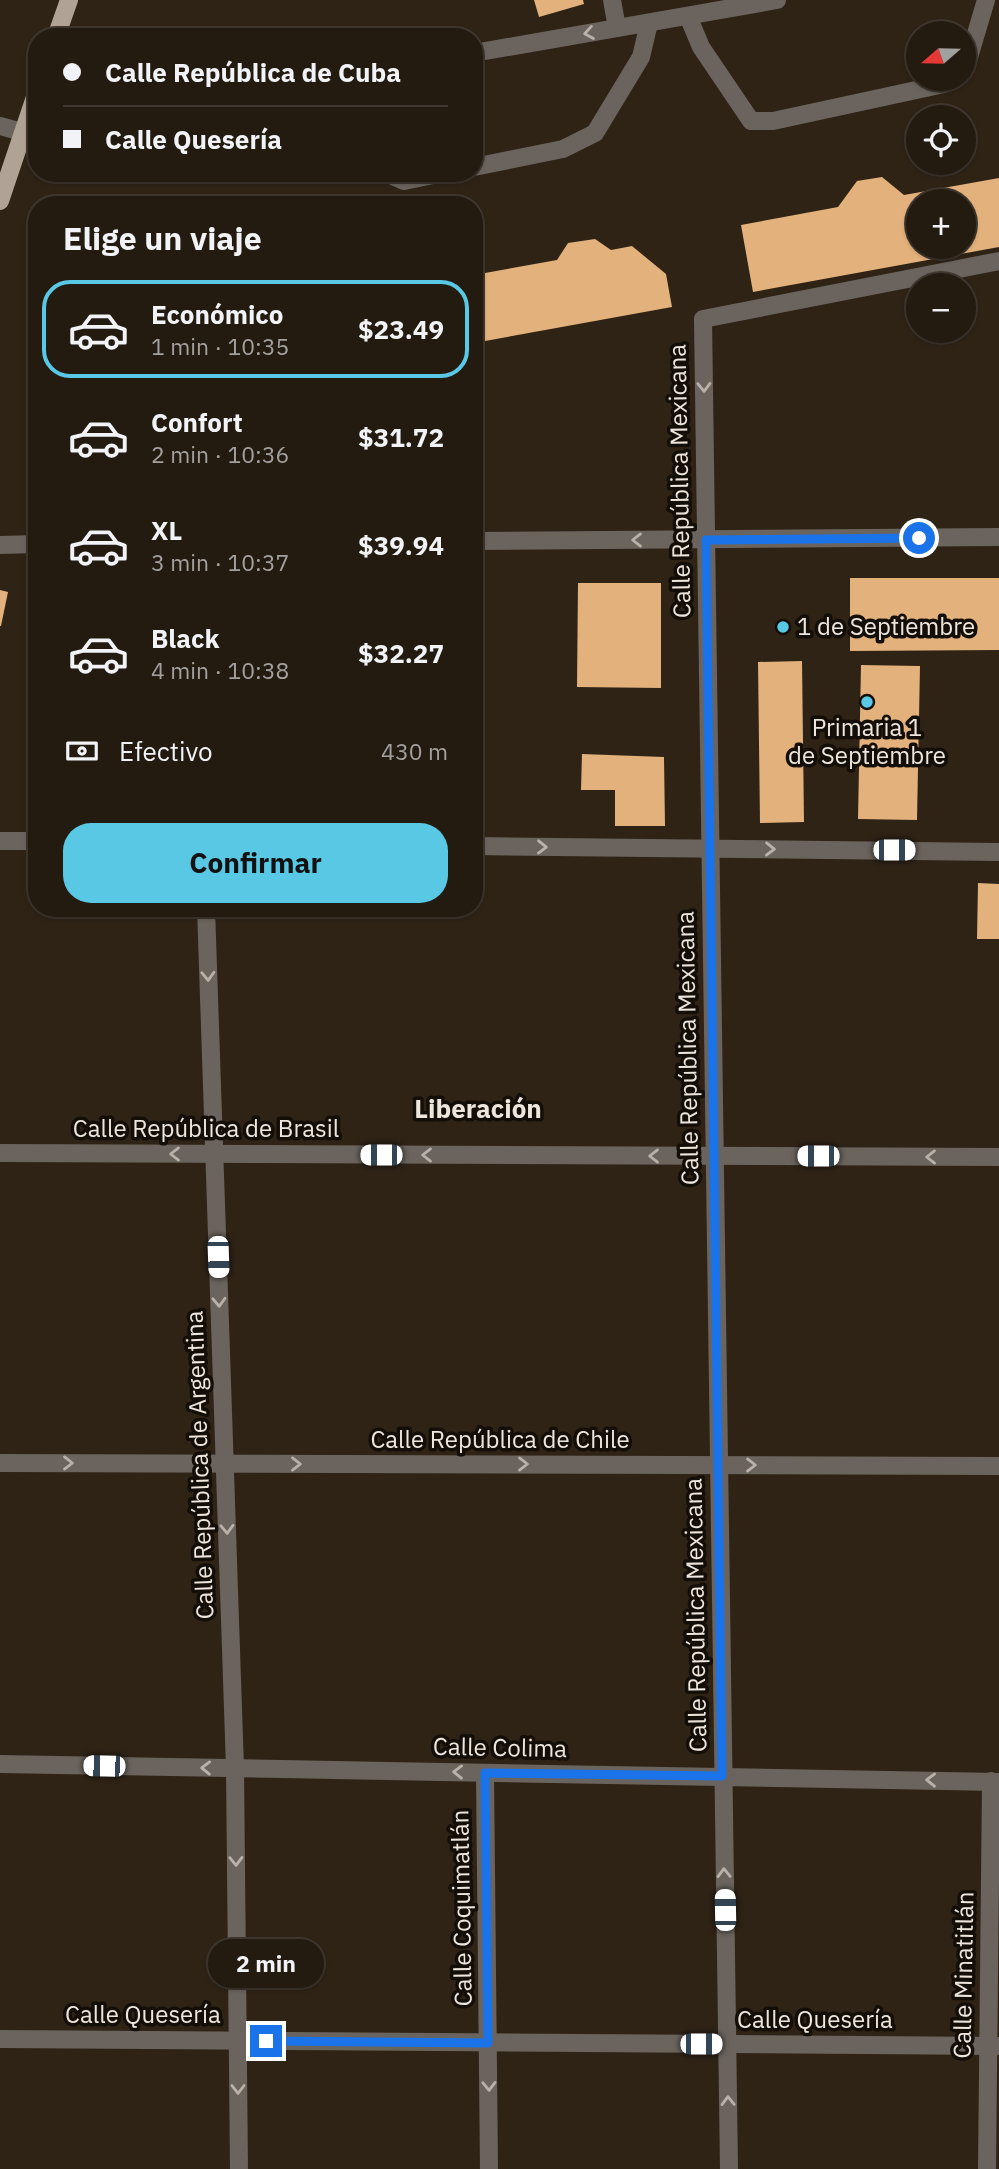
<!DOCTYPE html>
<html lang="es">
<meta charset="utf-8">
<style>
body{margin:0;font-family:"IBM Plex Sans",sans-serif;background:#2f271e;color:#f1f3f6;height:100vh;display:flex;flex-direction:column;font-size:26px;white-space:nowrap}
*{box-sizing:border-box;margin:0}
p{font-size:23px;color:#a3a19f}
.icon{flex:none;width:38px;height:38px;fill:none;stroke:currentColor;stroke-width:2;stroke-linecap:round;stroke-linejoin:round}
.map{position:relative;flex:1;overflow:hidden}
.drawer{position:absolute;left:28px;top:196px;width:455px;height:721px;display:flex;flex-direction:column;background:#231a10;border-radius:28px;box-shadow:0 2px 5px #0004,0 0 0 2px #403830}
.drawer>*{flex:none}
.hud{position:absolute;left:28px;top:28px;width:455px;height:154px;border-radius:28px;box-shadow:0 2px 5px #0004,0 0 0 2px #403830;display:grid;align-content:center;height:154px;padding:0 35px;background:#231a10}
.needle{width:46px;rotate:250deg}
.tools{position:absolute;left:906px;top:21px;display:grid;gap:14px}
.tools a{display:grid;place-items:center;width:70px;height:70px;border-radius:50%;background:#231a10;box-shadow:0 2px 5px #0004,0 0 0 2px #403830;font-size:35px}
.end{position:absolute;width:32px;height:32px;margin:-16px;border:9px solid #1a73e8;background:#fff;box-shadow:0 0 0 4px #fff}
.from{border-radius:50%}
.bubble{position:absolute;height:49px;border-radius:24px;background:#231a10;box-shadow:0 2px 5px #0004,0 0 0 2px #403830;font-size:23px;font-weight:700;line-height:49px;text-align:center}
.car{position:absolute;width:21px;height:42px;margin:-21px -10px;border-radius:9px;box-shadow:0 0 5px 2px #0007;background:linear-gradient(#fff 24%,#345 0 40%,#fff 0 76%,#345 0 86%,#fff 0)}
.hud b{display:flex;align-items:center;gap:24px;height:66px;font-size:26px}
.hud b+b{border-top:2px solid #403830}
.hud i{width:18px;height:18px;background:#f1f3f6}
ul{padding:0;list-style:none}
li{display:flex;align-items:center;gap:21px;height:98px;margin:0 14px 10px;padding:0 21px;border:4px solid transparent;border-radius:28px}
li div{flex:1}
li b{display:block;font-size:26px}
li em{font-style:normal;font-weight:700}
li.on{border-color:#59c8e5}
li>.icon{width:63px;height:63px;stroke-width:1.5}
h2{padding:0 35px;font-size:32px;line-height:84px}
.pay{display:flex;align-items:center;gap:18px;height:77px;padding:0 35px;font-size:26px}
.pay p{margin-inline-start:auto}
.action{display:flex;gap:14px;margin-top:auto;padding:14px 35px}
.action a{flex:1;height:80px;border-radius:28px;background:#59c8e5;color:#111;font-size:28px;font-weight:700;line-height:80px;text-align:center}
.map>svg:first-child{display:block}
.building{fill:#e3b17b;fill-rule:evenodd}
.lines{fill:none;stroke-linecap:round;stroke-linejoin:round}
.minor{stroke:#6b645e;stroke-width:18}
.major{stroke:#b0a395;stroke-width:18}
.oneway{stroke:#bab2aa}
.route{stroke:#1a73e8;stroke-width:9}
.poi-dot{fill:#59c8e5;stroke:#130e08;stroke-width:2.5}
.labels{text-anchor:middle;stroke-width:7;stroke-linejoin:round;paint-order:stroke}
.street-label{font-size:24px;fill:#eee6dd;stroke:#130e08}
.poi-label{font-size:24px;fill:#eee6dd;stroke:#130e08;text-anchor:start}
.neighbourhood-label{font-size:26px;font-weight:bold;fill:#eee6dd;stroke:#130e08}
</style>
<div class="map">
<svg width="999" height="2169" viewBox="0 0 999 2169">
<rect width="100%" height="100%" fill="#2f2316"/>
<!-- building -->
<g class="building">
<path d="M534 0H583L584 4 539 17Z"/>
<path d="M882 177 904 195 999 178V247L753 292 741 225 838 207 857 181ZM919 201H964V247H919Z"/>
<path d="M595 239 611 250 632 246 666 274 672 307 474 343V275L557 260 568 243Z"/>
<path d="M850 578H999V650L850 651Z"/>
<path d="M578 583H661V688L577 687Z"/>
<path d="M0 590 8 592 1 626H0Z"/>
<path d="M802 661 804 822 760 823 758 662Z"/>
<path d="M861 665 920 666 917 820 858 819Z"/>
<path d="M582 754 664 757 665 826H615V790H581Z"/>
<path d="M978 883 999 884V939H977Z"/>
</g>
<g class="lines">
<!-- minor -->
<g class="minor">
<path d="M612 0 617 28"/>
<path d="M688 16 701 47 751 121H773L944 84 950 79"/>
<path d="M474 53 777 0"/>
<path d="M964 66 967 64 986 0"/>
<path d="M0 126 22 132 37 130"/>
<path d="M474 167 563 149 595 133 641 57 649 23"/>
<path d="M386 173 404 181 443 173"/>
<path d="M474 541 999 537"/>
<path d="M0 545 37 544"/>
<path d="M0 841H37"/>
<path d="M474 846 999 852"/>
<path d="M206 908 235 1768 239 2169"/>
<path d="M0 1153 999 1157"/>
<path d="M0 1463 999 1466"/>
<path d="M0 1764 999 1782"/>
<path d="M485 1773 489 2169"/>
<path d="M0 2039 999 2046"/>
<path d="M729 2169 703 319 999 261"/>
<path d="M987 2169 991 1781"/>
</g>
<!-- major -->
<g class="major">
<path d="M56 37 69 0"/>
<path d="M0 201 37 91"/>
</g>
</g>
<!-- one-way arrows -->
<defs><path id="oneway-chevron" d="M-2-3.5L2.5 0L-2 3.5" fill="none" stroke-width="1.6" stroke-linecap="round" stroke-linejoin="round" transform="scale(1.75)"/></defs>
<g class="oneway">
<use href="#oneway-chevron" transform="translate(589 33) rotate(170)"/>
<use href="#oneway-chevron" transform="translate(704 387) rotate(89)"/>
<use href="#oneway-chevron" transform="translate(637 540) rotate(180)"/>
<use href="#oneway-chevron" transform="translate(542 847) rotate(1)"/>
<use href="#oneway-chevron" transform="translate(770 849) rotate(1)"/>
<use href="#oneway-chevron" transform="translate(208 976) rotate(88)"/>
<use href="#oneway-chevron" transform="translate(175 1154) rotate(-180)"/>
<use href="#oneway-chevron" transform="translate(427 1155) rotate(-180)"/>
<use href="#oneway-chevron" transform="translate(654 1156) rotate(-180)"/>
<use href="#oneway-chevron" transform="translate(931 1157) rotate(-180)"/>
<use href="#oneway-chevron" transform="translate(219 1302) rotate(88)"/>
<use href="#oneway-chevron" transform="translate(68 1463)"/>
<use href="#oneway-chevron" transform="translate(296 1464)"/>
<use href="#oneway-chevron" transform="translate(523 1464)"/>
<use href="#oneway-chevron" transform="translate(751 1465)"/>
<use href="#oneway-chevron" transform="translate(227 1529) rotate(88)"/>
<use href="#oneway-chevron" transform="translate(206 1768) rotate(-179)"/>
<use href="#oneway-chevron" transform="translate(458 1772) rotate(-179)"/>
<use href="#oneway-chevron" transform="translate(931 1780) rotate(-179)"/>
<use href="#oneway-chevron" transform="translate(236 1861) rotate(89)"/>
<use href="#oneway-chevron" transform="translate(724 1873) rotate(-91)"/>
<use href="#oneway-chevron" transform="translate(489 2086) rotate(89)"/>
<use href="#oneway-chevron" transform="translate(238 2089) rotate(90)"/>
<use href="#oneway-chevron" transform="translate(728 2101) rotate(-91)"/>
</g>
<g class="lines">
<!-- route -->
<path class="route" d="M266 2041 488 2043 485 1773 722 1776 706 540 919 538"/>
</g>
<!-- markers -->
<g class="poi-dot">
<circle cx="783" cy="627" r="7"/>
<circle cx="867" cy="702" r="7"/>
</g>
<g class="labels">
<!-- street labels -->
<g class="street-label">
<text transform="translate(680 481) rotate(-91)" y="8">Calle República Mexicana</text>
<text transform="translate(688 1048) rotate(-91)" y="8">Calle República Mexicana</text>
<text x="206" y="1137">Calle República de Brasil</text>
<text x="500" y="1448">Calle República de Chile</text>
<text transform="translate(200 1465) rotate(-92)" y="8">Calle República de Argentina</text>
<text transform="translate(696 1615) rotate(-91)" y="8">Calle República Mexicana</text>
<text transform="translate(500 1748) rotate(1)" y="8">Calle Colima</text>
<text transform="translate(462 1908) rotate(-91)" y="8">Calle Coquimatlán</text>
<text transform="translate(964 1975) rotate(-89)" y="8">Calle Minatitlán</text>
<text x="143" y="2023">Calle Quesería</text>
<text x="815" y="2028">Calle Quesería</text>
</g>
<!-- poi labels -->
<g class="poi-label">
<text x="797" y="635">1 de Septiembre</text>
<text x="867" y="736" text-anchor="middle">Primaria 1<tspan x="867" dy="28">de Septiembre</tspan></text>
</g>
<!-- neighbourhood labels -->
<g class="neighbourhood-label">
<text x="478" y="1118">Liberación</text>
</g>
</g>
</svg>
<div class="tools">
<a><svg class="needle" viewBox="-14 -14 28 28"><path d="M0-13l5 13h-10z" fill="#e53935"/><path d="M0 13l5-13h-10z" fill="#a3a19f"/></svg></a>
<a><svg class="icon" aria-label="locate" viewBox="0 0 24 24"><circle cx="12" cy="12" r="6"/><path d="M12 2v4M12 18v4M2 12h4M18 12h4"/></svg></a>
<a>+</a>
<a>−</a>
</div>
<i class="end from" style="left:919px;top:538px"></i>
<i class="end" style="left:266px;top:2041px"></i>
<div class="bubble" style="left:208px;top:1939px;width:116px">2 min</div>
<i class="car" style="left:894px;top:850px;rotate:90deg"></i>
<i class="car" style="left:381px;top:1155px;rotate:270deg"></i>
<i class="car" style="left:818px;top:1156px;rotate:270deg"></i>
<i class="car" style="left:218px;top:1257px;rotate:178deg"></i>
<i class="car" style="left:104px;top:1766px;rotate:271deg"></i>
<i class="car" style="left:725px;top:1910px;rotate:359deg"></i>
<i class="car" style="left:701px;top:2044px;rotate:90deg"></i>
<div class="hud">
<b><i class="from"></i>Calle República de Cuba</b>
<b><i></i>Calle Quesería</b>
</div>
<section class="drawer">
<h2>Elige un viaje</h2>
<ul>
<li class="on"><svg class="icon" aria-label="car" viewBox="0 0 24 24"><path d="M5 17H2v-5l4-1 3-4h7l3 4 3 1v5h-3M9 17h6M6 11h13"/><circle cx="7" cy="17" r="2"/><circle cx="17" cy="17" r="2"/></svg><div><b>Económico</b><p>1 min · 10:35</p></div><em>$23.49</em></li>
<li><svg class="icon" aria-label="car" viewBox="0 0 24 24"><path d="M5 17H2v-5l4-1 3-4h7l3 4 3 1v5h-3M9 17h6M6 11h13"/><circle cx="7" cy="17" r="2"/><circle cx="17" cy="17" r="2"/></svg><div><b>Confort</b><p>2 min · 10:36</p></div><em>$31.72</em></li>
<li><svg class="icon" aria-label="car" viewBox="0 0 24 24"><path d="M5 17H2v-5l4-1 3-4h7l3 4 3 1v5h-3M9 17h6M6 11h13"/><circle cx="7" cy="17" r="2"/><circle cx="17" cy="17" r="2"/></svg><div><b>XL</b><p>3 min · 10:37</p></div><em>$39.94</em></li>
<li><svg class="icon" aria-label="car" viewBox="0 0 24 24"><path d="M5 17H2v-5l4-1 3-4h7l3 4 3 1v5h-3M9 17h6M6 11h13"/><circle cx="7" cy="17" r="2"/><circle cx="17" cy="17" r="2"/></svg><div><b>Black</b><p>4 min · 10:38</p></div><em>$32.27</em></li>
</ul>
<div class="pay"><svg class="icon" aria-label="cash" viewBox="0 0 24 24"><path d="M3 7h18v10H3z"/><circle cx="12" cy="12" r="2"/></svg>Efectivo<p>430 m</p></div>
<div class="action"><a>Confirmar</a></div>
</section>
</div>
